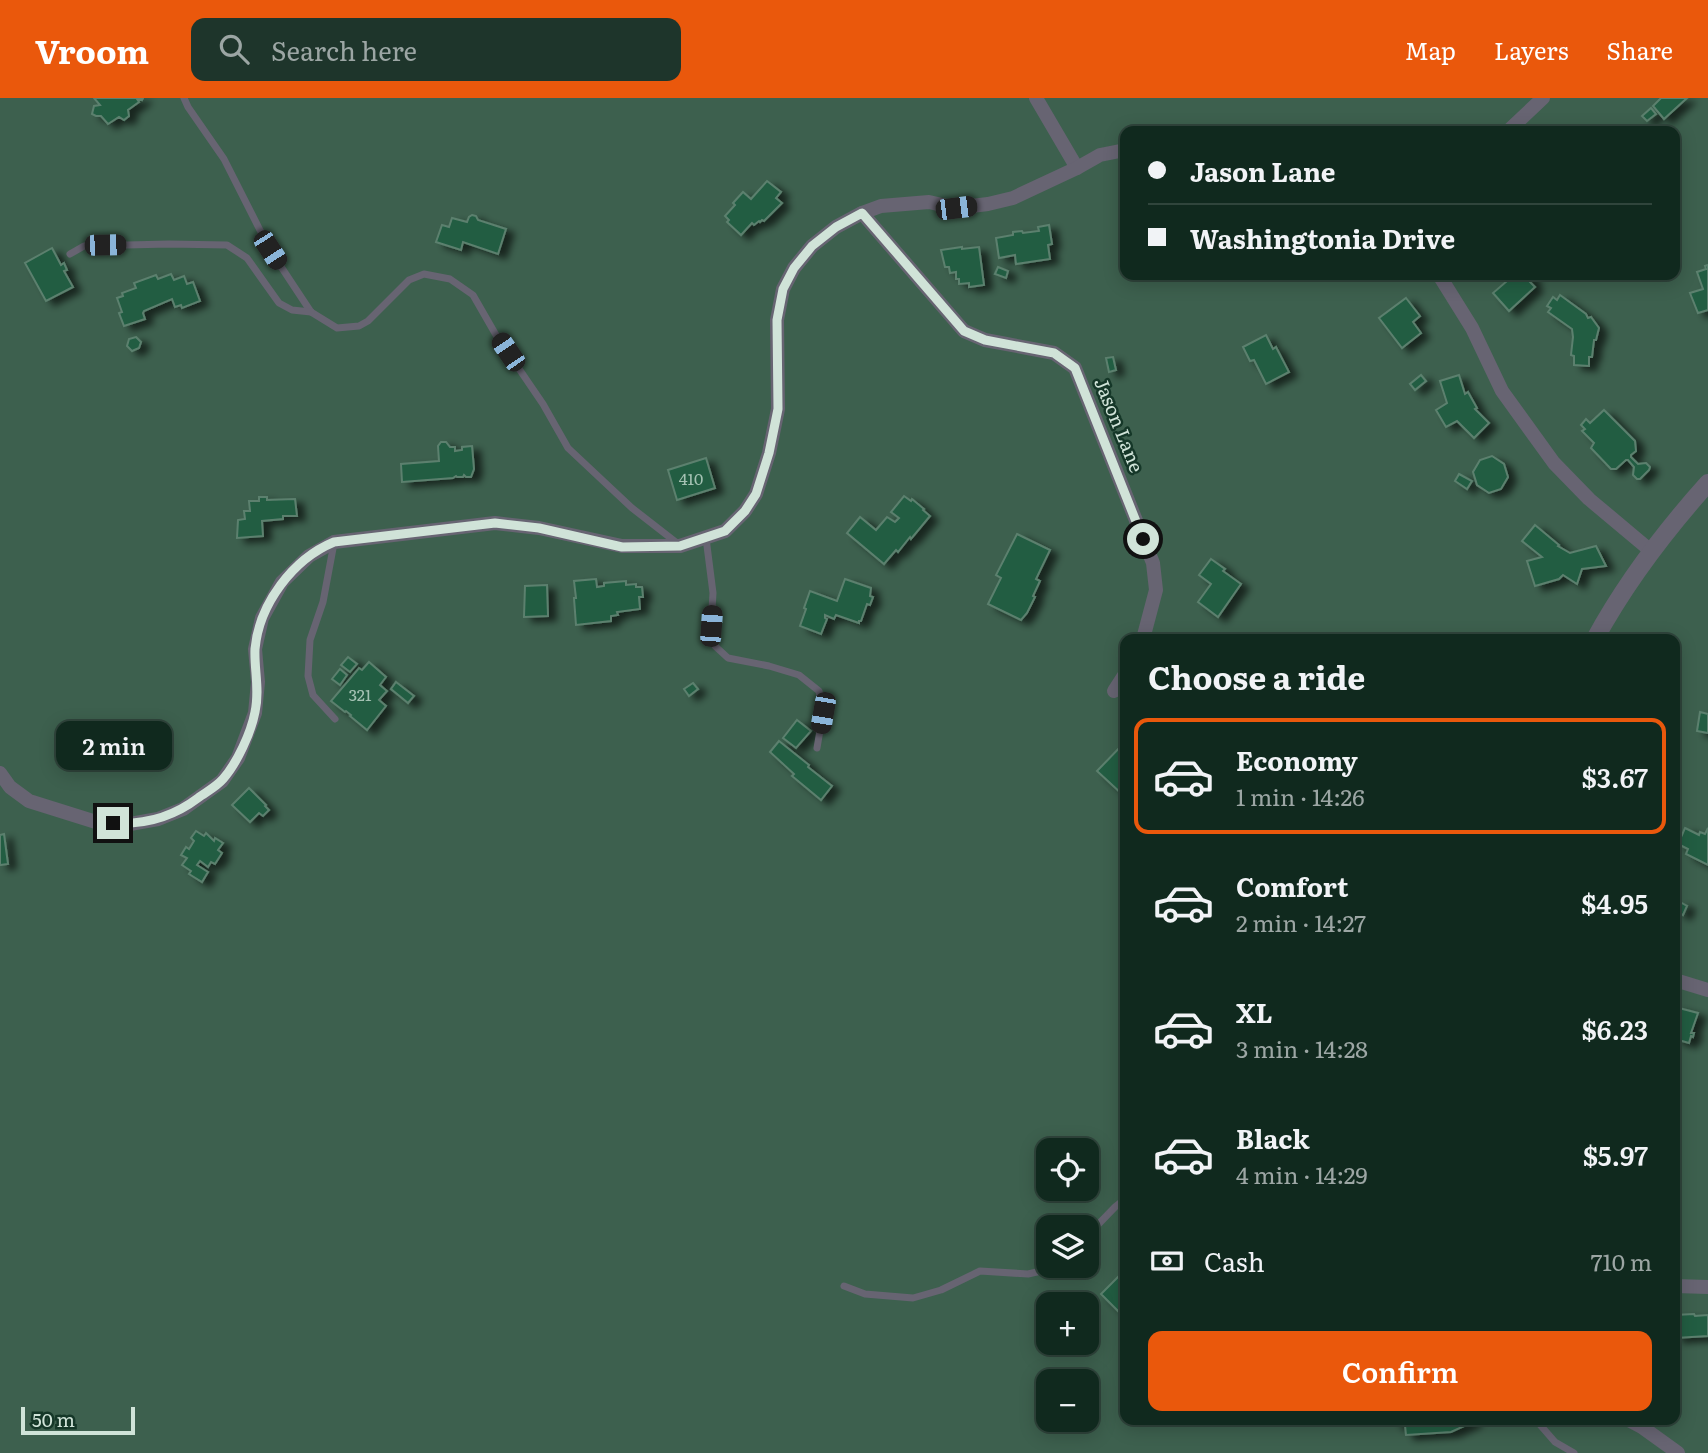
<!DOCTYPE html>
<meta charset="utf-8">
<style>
body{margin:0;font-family:Literata,serif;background:#1e352b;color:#f1f3f6;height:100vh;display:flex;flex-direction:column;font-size:26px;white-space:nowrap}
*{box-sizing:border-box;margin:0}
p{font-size:23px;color:#9ca6a4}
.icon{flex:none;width:38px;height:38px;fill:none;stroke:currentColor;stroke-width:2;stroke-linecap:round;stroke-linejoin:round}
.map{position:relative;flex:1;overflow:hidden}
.panel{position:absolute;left:1120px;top:536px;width:560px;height:791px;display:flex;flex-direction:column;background:#10291e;border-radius:14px;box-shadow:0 4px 18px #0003,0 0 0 2px #30453c}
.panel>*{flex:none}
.hud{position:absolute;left:1120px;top:28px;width:560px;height:154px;border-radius:14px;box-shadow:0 4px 18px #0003,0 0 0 2px #30453c;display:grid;align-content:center;height:154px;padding:0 28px;background:#10291e}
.fabs{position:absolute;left:1036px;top:1040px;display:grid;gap:14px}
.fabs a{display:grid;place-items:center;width:63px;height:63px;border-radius:14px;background:#10291e;box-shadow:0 4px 18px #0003,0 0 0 2px #30453c;font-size:35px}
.scale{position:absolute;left:21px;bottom:18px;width:114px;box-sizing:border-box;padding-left:7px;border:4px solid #d0e3d8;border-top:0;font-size:19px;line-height:24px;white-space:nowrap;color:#d0e3d8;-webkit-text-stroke:5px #153728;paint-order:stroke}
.end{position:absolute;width:32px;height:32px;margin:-16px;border:9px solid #d0e3d8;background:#111;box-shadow:0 0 0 4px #111}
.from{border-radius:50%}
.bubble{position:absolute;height:49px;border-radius:14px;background:#10291e;box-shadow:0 4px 18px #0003,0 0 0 2px #30453c;font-size:23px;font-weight:600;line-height:49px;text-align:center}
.car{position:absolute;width:21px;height:42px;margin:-21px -10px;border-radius:9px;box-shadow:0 0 5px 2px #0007;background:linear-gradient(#222 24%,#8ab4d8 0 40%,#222 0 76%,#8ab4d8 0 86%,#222 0)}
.hud b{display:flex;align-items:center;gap:24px;height:66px;font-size:26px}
.hud b+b{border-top:2px solid #30453c}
.hud i{width:18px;height:18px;background:#f1f3f6}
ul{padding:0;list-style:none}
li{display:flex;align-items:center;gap:21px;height:116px;margin:0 14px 10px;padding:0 14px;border:4px solid transparent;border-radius:14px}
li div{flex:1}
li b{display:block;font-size:26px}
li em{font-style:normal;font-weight:600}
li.active{border-color:#ea580c}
li>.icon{width:63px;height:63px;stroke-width:1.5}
h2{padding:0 28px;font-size:32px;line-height:84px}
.pay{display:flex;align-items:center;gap:18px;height:77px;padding:0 28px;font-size:26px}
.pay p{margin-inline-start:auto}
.cta{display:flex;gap:14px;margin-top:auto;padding:14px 28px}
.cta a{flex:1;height:80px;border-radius:14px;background:#ea580c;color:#fff;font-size:28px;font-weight:600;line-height:80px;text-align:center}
header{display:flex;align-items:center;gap:42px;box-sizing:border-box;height:98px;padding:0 35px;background:#ea580c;color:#fff}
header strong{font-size:33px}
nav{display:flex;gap:38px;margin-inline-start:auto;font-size:24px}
.search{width:490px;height:63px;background:#1e352b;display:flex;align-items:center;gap:18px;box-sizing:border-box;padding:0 24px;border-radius:14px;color:#9ca6a4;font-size:26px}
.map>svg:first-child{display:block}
.green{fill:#3d604e;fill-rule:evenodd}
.building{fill:#205d43;stroke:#5c806e;stroke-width:2;filter:url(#shadow)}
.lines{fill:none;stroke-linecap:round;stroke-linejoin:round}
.service{stroke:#676472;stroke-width:7}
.minor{stroke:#676472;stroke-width:14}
.tertiary{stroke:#676472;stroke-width:18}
.route{stroke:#d0e3d8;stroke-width:9}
.labels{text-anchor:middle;stroke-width:5;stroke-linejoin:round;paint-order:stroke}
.number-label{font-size:16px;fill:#a4c2b3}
.street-label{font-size:19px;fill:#d0e3d8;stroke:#153728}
</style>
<header>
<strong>Vroom</strong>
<div class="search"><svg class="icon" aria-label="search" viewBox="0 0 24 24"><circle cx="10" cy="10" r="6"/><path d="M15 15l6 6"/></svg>Search here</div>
<nav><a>Map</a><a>Layers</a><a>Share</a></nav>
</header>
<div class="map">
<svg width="1708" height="1355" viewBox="0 0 1708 1355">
<defs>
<filter id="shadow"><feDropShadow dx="8" dy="4.5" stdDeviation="3.5" flood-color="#0009"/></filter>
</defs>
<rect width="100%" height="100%" fill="#153728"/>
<!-- green -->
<path class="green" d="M0 0H1708V1355H0ZM1125 33H1675V177H1125ZM1125 541H1675V1321H1125ZM1048 1052H1087V1090H1048ZM1048 1129H1087V1167H1048ZM1048 1206H1087V1244H1048ZM1048 1283H1087V1321H1048Z"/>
<!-- building -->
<g class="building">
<path d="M94 0H143L142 2 137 1 139 4 128 12 129 18 124 22 119 19 108 26 101 18H96L92 16 94 8 100 7Z"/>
<path d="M1661 0H1687L1664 21 1653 8Z"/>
<path d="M1651 10 1656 16 1647 23 1642 18Z"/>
<path d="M767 83 781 94 776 100 782 105 764 123 762 122 760 124 759 123 754 127 752 125 741 137 727 124 729 122 725 118 735 107 733 105 743 94 751 101Z"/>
<path d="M472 117 476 118 478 122 506 131 498 156 463 144 461 152 436 144 442 127 449 129 452 120 467 124 469 119Z"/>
<path d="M1049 127 1052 146 1048 147 1050 161 1016 166 1015 157 999 160 996 140 1013 137V134L1022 133 1023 135 1039 133 1038 129Z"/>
<path d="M962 149V151L979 149 984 187 969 189V185L959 186V181H956V174L950 175 949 169H945L941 152Z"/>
<path d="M52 150 61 167 64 165 67 172 64 173 73 189 46 203 25 165Z"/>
<path d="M1708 167V212L1698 215 1690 195 1703 191 1697 174 1706 171 1705 168Z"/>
<path d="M998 169 1008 173 1006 180 995 176Z"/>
<path d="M171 176 174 182 184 178 187 186 193 184 200 203 182 210 181 207 175 209 172 201 144 213 143 215 145 221 124 228 119 215 122 214 117 200 123 198 122 195 136 190 134 185 156 177 158 181Z"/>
<path d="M1514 177H1523L1525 178 1529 177 1533 181 1530 184 1535 189 1509 213 1493 195Z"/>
<path d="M1560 197 1586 216 1588 220 1591 219 1599 230 1596 242H1594L1592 259H1589V268L1574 267V258L1571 257 1573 239 1572 231 1548 214 1551 210 1547 208 1553 199 1557 202Z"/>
<path d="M1406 200 1420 218 1413 224 1421 235 1402 250 1379 220Z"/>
<path d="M1266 237 1273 251 1276 249 1289 274 1266 286 1254 262 1250 263 1243 249Z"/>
<path d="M136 239 141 244 139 250 132 253 127 248 129 241Z"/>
<path d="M1113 259 1116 272 1109 274 1106 260Z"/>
<path d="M1421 277 1426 283 1415 292 1410 286Z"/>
<path d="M1459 277 1465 296 1468 294 1477 310 1475 311 1489 325 1474 340 1457 323 1446 329 1436 312 1447 305 1440 283Z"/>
<path d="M1604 312 1635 343 1636 353 1631 357V359L1638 366 1646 365 1650 369 1649 372 1640 381H1637L1633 377 1634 369 1628 362H1626L1616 371H1611L1591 350 1594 345 1582 333 1585 331 1581 327 1586 321 1590 325Z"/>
<path d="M441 344H446L450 349H455V353L462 352V349L472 348 474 371 471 379H466L464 377 463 379H457L456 378 453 380 402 384 401 366 439 363 438 348Z"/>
<path d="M1492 358 1504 366 1508 379 1501 391 1489 395 1477 387 1473 374 1480 362Z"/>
<path d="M706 360 715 390 677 402 668 372Z"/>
<path d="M1459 376 1472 383 1467 391 1455 383Z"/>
<path d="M904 398 911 403 912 401 924 411 923 412 930 418 911 441 910 439 898 454 896 452 884 466 847 435 860 419 876 432 887 419 895 424 899 420 891 414Z"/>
<path d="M259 399H267V402L295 401 297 418H283V421L262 423 263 438 237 440 238 422 245 421 244 413H250L249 403H259Z"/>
<path d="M1535 427 1559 447 1558 448 1570 455 1596 448 1606 468 1582 471 1577 486 1563 477 1559 481 1535 488 1527 463 1542 459 1522 443Z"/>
<path d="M1017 436 1050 452 1036 481 1040 483 1033 498 1035 499 1027 515 1021 522 988 506 1001 480 996 477Z"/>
<path d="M1211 461 1225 471 1223 473 1241 486 1218 519 1198 504 1211 486 1199 477Z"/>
<path d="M596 481 597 489 604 488V485L626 483V487L636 486V489H642L643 499H639L640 511 617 514 618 517 611 518V523L576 527 574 500H576L574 483Z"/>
<path d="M845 481 871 490 870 498 873 499 870 507 867 506 861 523H859V525L836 517 834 521 825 517V520L827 521 821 536 800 528 806 511 804 510 810 493 837 503Z"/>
<path d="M547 487 548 518 524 519 525 488Z"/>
<path d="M348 559 357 566 350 574 341 567Z"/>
<path d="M369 564 386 579 380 587 387 593 379 602 386 608 367 632 350 618 351 617 346 613 345 614 331 603 359 570 362 572Z"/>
<path d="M340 571 347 577 340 587 332 581Z"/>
<path d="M396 584 414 598 408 605 391 591Z"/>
<path d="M693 585 698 591 689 598 684 591Z"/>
<path d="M1700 614 1708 616V635L1697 633Z"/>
<path d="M797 622 811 633 796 650 783 640Z"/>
<path d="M779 643 809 667 808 669 832 688 821 702 792 678 794 676 770 654Z"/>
<path d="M1125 644V693L1122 696 1097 673Z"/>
<path d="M249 690 266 707 265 708 269 712 263 718 259 715 250 724 232 707Z"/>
<path d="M1685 730 1699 737 1700 734 1705 736 1708 730V767L1686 756 1688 751 1678 746Z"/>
<path d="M196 733 204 738 206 735 214 743 215 740 223 745 218 752 222 755 215 766 211 764 208 769 200 763 197 767 208 774 202 784 189 776 191 773 182 767 187 760 181 757 186 749 189 751 194 743 191 740Z"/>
<path d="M4 736 8 766 0 767V737Z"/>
<path d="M1680 804 1687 808 1683 817 1676 813Z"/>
<path d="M1675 909 1698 915 1691 935H1694L1693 939 1691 938 1689 945 1675 941Z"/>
<path d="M1121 1176 1125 1180V1220L1101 1196Z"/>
<path d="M1694 1216 1695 1218 1708 1217V1238L1675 1240V1217Z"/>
<path d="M1394 1321H1472L1473 1324 1451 1334 1406 1337 1405 1327H1398L1394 1324Z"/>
</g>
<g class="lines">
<!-- service -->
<g class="service">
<path d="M184 0 188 9 224 61 270 152 311 214 337 230 359 228 368 223 409 182 424 176 450 181 473 197 496 237 543 306 568 350 632 410 677 445"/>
<path d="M70 156 84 148 169 146 227 147 247 160 279 205 292 212 311 214"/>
<path d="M706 440 713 495 711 528 715 548 728 560 769 568 799 577 819 593 823 615 817 650"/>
<path d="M334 445 323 504 310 542 308 578 313 597 335 621"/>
<path d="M1087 1138 1115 1109 1125 1101"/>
<path d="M844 1188 865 1196 913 1200 941 1192 980 1173 1028 1176 1050 1171 1055 1167"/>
<path d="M1535 1321 1555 1344 1574 1355"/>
</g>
<!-- minor -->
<g class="minor">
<path d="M1036 0 1077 70"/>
<path d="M1508 33 1543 0"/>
<path d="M862 115 964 233 985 242 1054 255 1075 270 1153 465 1156 492 1143 541"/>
<path d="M1439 177 1472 230 1502 293 1554 365 1589 401 1651 453"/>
<path d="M1114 593 1125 576"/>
<path d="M0 675 10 689 29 703 96 724 130 726 158 721 183 711 222 683 238 660 255 615 258 584 255 551 262 520 282 484 309 458 334 444 495 425 539 430 622 448H680L725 433 745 413 756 396 769 355 778 311 777 222 783 191 794 170 812 148 836 129 862 115 881 108 929 104 955 110 988 106 1013 100 1077 70 1100 57 1125 52"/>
<path d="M1675 882 1708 892"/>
<path d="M1675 1188 1708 1189"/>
<path d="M1627 1321 1642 1329 1678 1355"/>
</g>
<!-- tertiary -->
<path class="tertiary" d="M1595 541C1626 484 1665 433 1708 385"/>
</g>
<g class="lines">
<!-- route -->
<path class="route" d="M113 725C144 727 173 719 198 700 206 694 216 689 223 681 237 665 251 635 255 614 260 592 254 571 255 551 259 506 293 461 334 444L495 425 539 430 622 449 680 448 725 433 745 413 756 396 769 355 778 311 777 222 783 191 794 170 812 148 836 129 862 115 964 233 985 242 1054 255 1075 270 1143 441"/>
</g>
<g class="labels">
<!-- number labels -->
<g class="number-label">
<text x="691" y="387">410</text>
<text x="360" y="603">321</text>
</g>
<!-- street labels -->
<g class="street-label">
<text transform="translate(1119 327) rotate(68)" y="7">Jason Lane</text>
</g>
</g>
</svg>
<div class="fabs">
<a><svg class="icon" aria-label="locate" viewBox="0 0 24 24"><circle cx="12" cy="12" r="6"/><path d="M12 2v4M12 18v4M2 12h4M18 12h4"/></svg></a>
<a><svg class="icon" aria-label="layers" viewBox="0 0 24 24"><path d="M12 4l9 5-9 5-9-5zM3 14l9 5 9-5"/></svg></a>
<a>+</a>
<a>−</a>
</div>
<div class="scale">50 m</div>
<i class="end from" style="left:1143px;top:441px"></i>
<i class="end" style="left:113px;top:725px"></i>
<div class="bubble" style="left:56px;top:623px;width:116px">2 min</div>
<i class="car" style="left:956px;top:110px;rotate:83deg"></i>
<i class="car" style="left:105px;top:147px;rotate:89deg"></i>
<i class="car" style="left:270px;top:152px;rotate:147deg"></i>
<i class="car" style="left:508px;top:254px;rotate:326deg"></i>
<i class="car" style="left:711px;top:528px;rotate:4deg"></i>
<i class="car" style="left:823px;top:615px;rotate:190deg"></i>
<div class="hud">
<b><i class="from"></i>Jason Lane</b>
<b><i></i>Washingtonia Drive</b>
</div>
<section class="panel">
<h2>Choose a ride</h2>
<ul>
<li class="active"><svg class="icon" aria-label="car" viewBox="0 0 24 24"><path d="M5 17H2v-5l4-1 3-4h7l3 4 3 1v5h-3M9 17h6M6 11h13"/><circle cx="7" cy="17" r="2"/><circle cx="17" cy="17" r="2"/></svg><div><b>Economy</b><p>1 min · 14:26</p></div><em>$3.67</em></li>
<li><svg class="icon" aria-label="car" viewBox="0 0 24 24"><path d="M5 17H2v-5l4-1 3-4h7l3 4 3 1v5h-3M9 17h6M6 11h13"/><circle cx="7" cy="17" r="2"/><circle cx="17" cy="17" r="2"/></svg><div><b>Comfort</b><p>2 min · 14:27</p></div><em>$4.95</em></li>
<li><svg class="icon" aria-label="car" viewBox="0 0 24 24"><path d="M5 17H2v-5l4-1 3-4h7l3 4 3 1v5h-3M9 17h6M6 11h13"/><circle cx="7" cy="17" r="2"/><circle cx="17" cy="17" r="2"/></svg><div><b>XL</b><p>3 min · 14:28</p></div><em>$6.23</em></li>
<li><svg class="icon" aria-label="car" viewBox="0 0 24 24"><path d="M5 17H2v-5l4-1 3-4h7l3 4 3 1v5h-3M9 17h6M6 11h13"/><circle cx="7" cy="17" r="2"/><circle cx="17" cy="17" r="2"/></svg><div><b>Black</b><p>4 min · 14:29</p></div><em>$5.97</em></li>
</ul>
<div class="pay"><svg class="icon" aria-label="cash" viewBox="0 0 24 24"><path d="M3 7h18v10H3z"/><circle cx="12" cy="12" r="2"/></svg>Cash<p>710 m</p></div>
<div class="cta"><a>Confirm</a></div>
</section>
</div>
